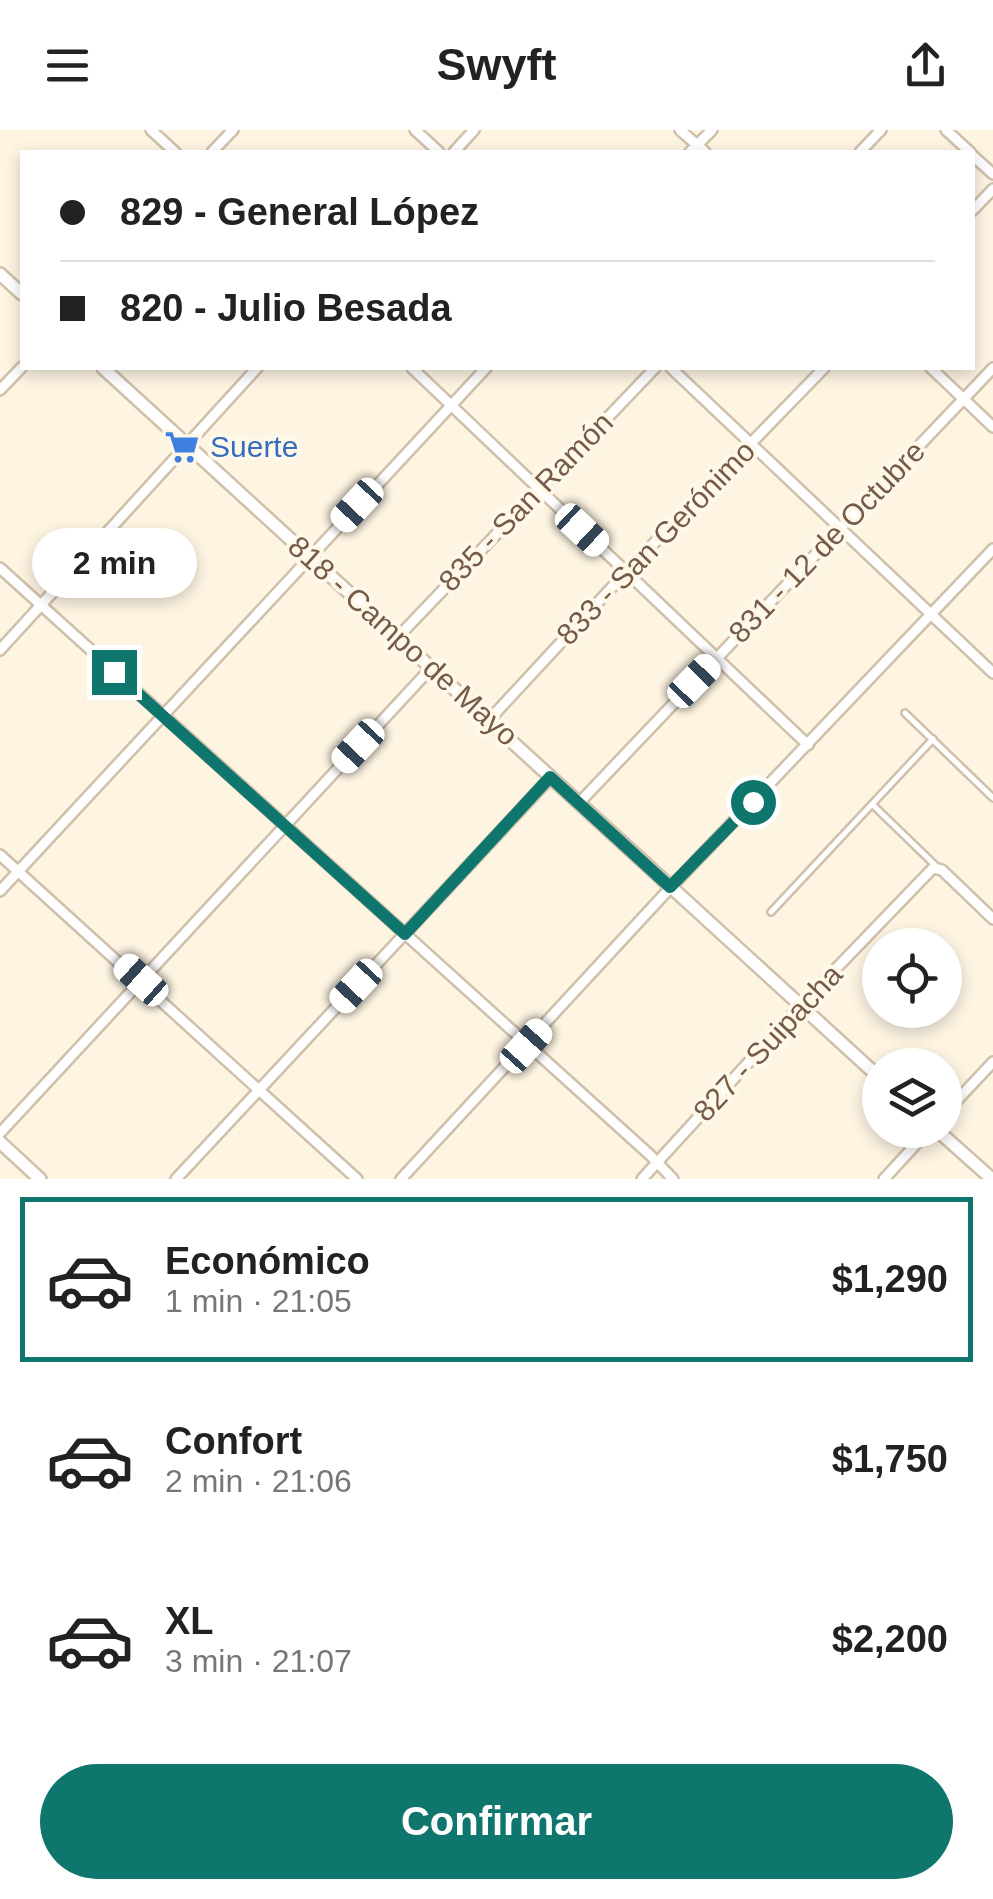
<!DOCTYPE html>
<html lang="es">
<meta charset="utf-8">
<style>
body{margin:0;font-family:Arial,sans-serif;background:#f6f6f6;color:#222;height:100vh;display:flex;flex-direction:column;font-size:38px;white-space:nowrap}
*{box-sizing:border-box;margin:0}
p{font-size:32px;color:#767676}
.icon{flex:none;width:55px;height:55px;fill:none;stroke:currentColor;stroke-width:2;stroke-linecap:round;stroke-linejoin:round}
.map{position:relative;height:1049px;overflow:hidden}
.sheet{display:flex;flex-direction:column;background:#fff;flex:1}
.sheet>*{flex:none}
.hud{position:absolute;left:20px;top:20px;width:955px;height:220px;border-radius:0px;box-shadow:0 5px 15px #0003;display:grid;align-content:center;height:220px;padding:0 40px;background:#fff}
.tools{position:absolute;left:862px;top:798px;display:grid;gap:20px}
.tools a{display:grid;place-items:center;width:100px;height:100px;border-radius:50%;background:#fff;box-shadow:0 5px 15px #0003;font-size:50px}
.end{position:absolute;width:45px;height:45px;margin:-22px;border:12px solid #0f766e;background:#fff;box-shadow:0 0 0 5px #fff}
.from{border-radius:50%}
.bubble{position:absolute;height:70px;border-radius:35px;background:#fff;box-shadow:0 5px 15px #0003;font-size:32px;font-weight:600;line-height:70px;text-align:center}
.car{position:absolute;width:30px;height:60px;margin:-30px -15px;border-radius:12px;box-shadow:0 0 8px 2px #0007;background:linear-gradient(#fff 24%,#345 0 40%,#fff 0 76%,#345 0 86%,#fff 0)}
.hud b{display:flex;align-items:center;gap:35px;height:95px;font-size:38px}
.hud b+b{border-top:2px solid #e0e0e0}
.hud i{width:25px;height:25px;background:#222}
ul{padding:18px 0 0;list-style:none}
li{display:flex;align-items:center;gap:30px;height:165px;margin:0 20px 15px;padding:0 20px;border:5px solid transparent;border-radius:0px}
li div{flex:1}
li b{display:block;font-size:38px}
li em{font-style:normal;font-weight:600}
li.active{border-color:#0f766e}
li>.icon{width:90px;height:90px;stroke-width:1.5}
.cta{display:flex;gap:20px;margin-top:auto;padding:20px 40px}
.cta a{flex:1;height:115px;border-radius:60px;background:#0f766e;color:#fff;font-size:40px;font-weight:600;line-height:115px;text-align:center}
header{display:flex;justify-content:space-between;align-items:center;height:130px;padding:0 40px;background:#fff;font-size:45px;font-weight:600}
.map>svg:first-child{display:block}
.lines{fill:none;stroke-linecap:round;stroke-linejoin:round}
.service-casing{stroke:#d0bfab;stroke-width:10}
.minor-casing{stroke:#d0bfab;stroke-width:14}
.tertiary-casing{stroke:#d0bfab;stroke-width:16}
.service{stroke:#fff;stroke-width:5}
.minor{stroke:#fff;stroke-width:9}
.tertiary{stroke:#fff;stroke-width:11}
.route{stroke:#0f766e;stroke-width:12}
.labels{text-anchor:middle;stroke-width:8;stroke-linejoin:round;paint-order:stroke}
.shop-label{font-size:30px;fill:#366cbe;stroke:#fff8e8;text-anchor:start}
.street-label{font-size:30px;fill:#755b48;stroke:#fff8e8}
</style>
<header><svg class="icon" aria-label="menu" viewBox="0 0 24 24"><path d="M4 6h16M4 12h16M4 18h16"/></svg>Swyft<svg class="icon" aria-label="share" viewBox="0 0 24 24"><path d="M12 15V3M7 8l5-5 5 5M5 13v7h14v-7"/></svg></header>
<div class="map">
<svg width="993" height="1049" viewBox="0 0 993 1049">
<rect width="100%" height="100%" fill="#fdf4e2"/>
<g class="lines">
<!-- service casing -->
<g class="service-casing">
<g id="service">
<path d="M905 583 993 668"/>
<path d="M873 675 937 737"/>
<path d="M771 782 933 609"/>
</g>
</g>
<!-- minor casing -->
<g class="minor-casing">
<g id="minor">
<path d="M151 0 175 22"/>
<path d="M415 0 439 22"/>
<path d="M680 0 705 22"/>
<path d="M946 0 970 22"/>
<path d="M212 22 233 0"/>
<path d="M454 22 474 0"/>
<path d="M690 22 712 0"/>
<path d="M860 22 881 0"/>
<path d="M972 25 993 44"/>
<path d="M972 81 993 59"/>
<path d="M412 238 808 615"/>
<path d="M671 238 993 543"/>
<path d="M931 238 993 297"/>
<path d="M0 260 22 237"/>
<path d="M0 438 650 1025 673 1049"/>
<path d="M398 507 655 238"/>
<path d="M0 520 257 238"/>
<path d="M490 589 627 441 824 238"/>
<path d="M579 673 993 238"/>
<path d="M0 725 357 1049"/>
<path d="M0 761 486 238"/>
<path d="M945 983 993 932"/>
<path d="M0 1003 432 537"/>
<path d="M176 1049 551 647"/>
<path d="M401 1049 671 757 993 419"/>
<path d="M642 1049 801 875 933 738 942 740 993 789"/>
<path d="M884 1049 929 1000"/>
</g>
</g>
<!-- tertiary casing -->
<g class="tertiary-casing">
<g id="tertiary">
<path d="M0 144 22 164"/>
<path d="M103 238 880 948"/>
<path d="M937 1000 992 1049"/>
<path d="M0 1012 40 1049"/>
</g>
</g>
<!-- service -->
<use href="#service" class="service"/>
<!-- minor -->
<use href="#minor" class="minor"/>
<!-- tertiary -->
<use href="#tertiary" class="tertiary"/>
</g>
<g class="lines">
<!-- route -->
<path class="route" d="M114 542 405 804 550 647 670 757 753 672"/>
</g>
<!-- icons -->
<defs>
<g id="supermarket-bare" transform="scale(2.7)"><path d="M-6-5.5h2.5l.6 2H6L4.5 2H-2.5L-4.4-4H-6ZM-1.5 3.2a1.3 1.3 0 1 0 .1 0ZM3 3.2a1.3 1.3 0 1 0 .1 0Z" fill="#3f7fe0" stroke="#fff8e8" stroke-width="2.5" paint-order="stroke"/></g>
</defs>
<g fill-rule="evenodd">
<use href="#supermarket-bare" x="182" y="317"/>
</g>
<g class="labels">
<!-- shop labels -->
<g class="shop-label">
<text x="210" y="327">Suerte</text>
</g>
<!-- street labels -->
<g class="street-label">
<text transform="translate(526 372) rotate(-46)" y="10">835 - San Ramón</text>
<text transform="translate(827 412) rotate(-46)" y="10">831 - 12 de Octubre</text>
<text transform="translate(656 413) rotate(-46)" y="10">833 - San Gerónimo</text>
<text transform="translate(403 511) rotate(42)" y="10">818 - Campo de Mayo</text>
<text transform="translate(768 913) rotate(-47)" y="10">827 - Suipacha</text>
</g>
</g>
</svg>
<div class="tools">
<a><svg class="icon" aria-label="locate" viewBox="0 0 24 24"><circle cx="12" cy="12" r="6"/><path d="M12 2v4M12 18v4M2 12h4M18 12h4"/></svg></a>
<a><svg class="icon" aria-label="layers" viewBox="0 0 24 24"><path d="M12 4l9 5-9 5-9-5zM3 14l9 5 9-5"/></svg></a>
</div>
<i class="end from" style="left:753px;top:672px"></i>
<i class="end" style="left:114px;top:542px"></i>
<div class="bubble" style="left:32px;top:398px;width:165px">2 min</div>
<i class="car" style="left:357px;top:375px;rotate:223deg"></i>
<i class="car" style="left:582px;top:400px;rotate:133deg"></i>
<i class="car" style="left:694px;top:551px;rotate:44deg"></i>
<i class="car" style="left:358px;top:616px;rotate:223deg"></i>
<i class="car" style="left:141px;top:850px;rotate:312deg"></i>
<i class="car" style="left:356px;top:856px;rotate:223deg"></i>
<i class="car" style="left:526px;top:916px;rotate:42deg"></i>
<div class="hud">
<b><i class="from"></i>829 - General López</b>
<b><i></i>820 - Julio Besada</b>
</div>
</div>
<section class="sheet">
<ul>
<li class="active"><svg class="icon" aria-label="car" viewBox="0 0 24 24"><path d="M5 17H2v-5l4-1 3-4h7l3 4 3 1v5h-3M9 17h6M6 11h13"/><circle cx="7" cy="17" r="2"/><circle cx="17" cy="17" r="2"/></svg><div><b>Económico</b><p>1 min · 21:05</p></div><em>$1,290</em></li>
<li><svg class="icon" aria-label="car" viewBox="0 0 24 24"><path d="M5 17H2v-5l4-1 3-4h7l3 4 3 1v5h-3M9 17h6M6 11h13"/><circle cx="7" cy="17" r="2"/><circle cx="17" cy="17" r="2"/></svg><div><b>Confort</b><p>2 min · 21:06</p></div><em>$1,750</em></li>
<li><svg class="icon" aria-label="car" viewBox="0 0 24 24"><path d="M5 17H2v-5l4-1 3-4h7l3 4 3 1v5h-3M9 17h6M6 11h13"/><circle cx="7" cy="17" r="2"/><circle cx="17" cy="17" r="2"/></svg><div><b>XL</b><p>3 min · 21:07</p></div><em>$2,200</em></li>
</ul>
<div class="cta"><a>Confirmar</a></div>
</section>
